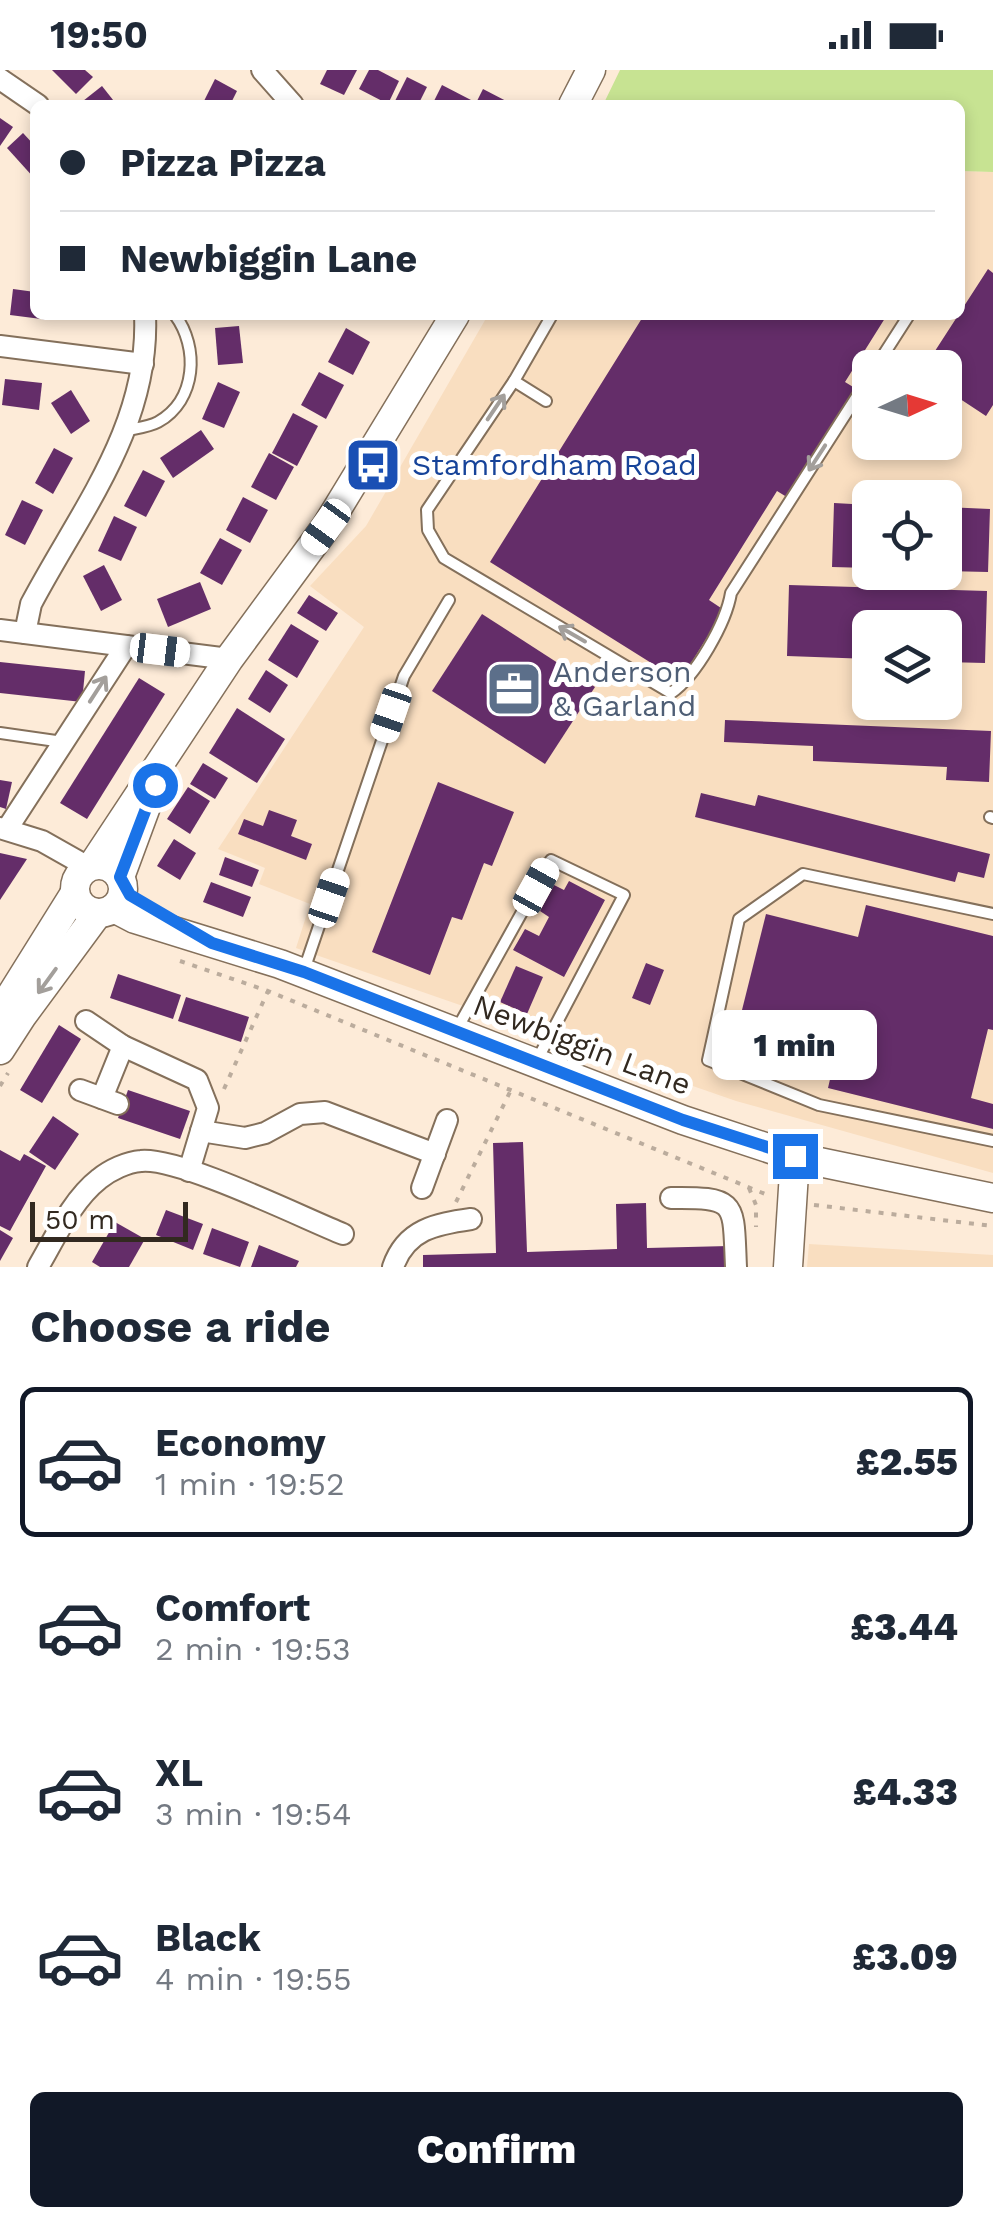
<!DOCTYPE html>
<meta charset="utf-8">
<style>
body{margin:0;font-family:"Work Sans",sans-serif;background:#f2f2f3;color:#1f2937;height:100vh;display:flex;flex-direction:column;font-size:38px;white-space:nowrap}
*{box-sizing:border-box;margin:0}
p{font-size:32px;color:#747a83}
.icon{flex:none;width:55px;height:55px;fill:none;stroke:currentColor;stroke-width:2;stroke-linecap:round;stroke-linejoin:round}
.map{position:relative;height:1197px;overflow:hidden}
.side{display:flex;flex-direction:column;background:#fff;flex:1}
.side>*{flex:none}
.guide{position:absolute;left:30px;top:30px;width:935px;height:220px;border-radius:15px;box-shadow:0 5px 15px #0003;display:grid;align-content:center;height:220px;padding:0 30px;background:#fff}
.needle{width:65px;rotate:86deg}
.tools{position:absolute;left:852px;top:280px;display:grid;gap:20px}
.tools a{display:grid;place-items:center;width:110px;height:110px;border-radius:15px;background:#fff;box-shadow:0 5px 15px #0003;font-size:50px}
.scale{position:absolute;left:30px;bottom:25px;width:158px;box-sizing:border-box;padding-left:10px;border:5px solid #322920;border-top:0;font-size:28px;line-height:35px;white-space:nowrap;color:#322920;-webkit-text-stroke:8px #fff;paint-order:stroke}
.end{position:absolute;width:45px;height:45px;margin:-22px;border:12px solid #1a73e8;background:#fff;box-shadow:0 0 0 5px #fff}
.from{border-radius:50%}
.bubble{position:absolute;height:70px;border-radius:15px;background:#fff;box-shadow:0 5px 15px #0003;font-size:32px;font-weight:800;line-height:70px;text-align:center}
.car{position:absolute;width:30px;height:60px;margin:-30px -15px;border-radius:12px;box-shadow:0 0 8px 2px #0007;background:linear-gradient(#fff 24%,#345 0 40%,#fff 0 76%,#345 0 86%,#fff 0)}
.guide b{display:flex;align-items:center;gap:35px;height:95px;font-size:38px}
.guide b+b{border-top:2px solid #e0e1e3}
.guide i{width:25px;height:25px;background:#1f2937}
ul{padding:0;list-style:none}
li{display:flex;align-items:center;gap:30px;height:150px;margin:0 20px 15px;padding:0 10px;border:5px solid transparent;border-radius:15px}
li div{flex:1}
li b{display:block;font-size:38px}
li em{font-style:normal;font-weight:800}
li.active{border-color:#111827}
li>.icon{width:90px;height:90px;stroke-width:1.5}
h2{padding:0 30px;font-size:45px;line-height:120px}
.action{display:flex;gap:20px;margin-top:auto;padding:20px 30px}
.action a{flex:1;height:115px;border-radius:15px;background:#111827;color:#fff;font-size:40px;font-weight:800;line-height:115px;text-align:center}
.status{display:flex;justify-content:space-between;align-items:center;height:70px;padding:0 50px;background:#fff;direction:ltr}
.status svg{height:28px;fill:currentColor}
.map>svg:first-child{display:block}
.built{fill:#f9dec0;fill-rule:evenodd}
.green{fill:#c7e392}
.building{fill:#642d69}
.lines{fill:none;stroke-linecap:round;stroke-linejoin:round}
.lane-casing{stroke:#84705b;stroke-width:14}
.street-casing{stroke:#84705b;stroke-width:24}
.secondary-casing{stroke:#84705b;stroke-width:31}
.path{stroke:#bbac9d;stroke-width:4;stroke-dasharray:5 8;stroke-linecap:butt}
.lane{stroke:#fff;stroke-width:10}
.street{stroke:#fff;stroke-width:20}
.secondary{stroke:#fff;stroke-width:28}
.oneway{stroke:#a39f9b}
.route{stroke:#1a73e8;stroke-width:12}
.labels{text-anchor:middle;stroke-width:10;stroke-linejoin:round;paint-order:stroke}
.transit-label{font-size:30px;fill:#164399;stroke:#fff;text-anchor:start}
.service-label{font-size:30px;fill:#4e5e75;stroke:#fff;text-anchor:start}
.street-label{font-size:30px;fill:#322920;stroke:#fff}
</style>
<div class="status"><b>19:50</b><svg viewBox="0 0 49 12"><path d="M0 12V9h3v3zM5 12V6h3v6zM10 12V3h3v9zM15 12V0h3v12zM26 1h20v11H26zM47 4h2v5h-2z"/></svg></div>
<div class="map">
<svg width="993" height="1197" viewBox="0 0 993 1197">
<rect width="100%" height="100%" fill="#fdebd8"/>
<!-- built -->
<g class="built">
<path d="M960 101 993 102V1103L736 1031 296 878 310 834 259 814 265 798 218 779 364 557 310 516 366 456 488 245H960ZM870 298H945V372H870ZM870 428H945V502H870ZM870 558H945V632H870Z"/>
<path d="M809 1174 993 1185V1197H807Z"/>
</g>
<!-- green -->
<path class="green" d="M620 0H993V102L960 101V35H603Z"/>
<!-- building -->
<g class="building">
<path d="M52 0H85L93 7 76 24Z"/>
<path d="M327 0H357L344 25 320 14Z"/>
<path d="M369 0H378L399 11 388 34 359 19Z"/>
<path d="M407 7 427 17 418 35H402L395 31Z"/>
<path d="M215 9 237 21 230 35H202Z"/>
<path d="M442 15 471 30 468 35H432Z"/>
<path d="M102 16 117 35H86L83 31Z"/>
<path d="M483 19 514 35H475Z"/>
<path d="M0 48 13 57 0 76Z"/>
<path d="M23 63 35 76V109L7 78Z"/>
<path d="M988 199 993 203V335L986 346 945 319V298H924Z"/>
<path d="M13 219 35 222V245H50L49 250 10 245Z"/>
<path d="M644 245H887L845 312 858 320 790 429 777 421 709 530 724 540 680 611 490 492Z"/>
<path d="M239 256 243 293 218 295 215 258Z"/>
<path d="M346 258 370 272 353 305 328 292Z"/>
<path d="M319 302 344 315 326 349 301 335Z"/>
<path d="M5 309 42 313 39 340 2 335Z"/>
<path d="M218 312 240 322 224 358 202 349Z"/>
<path d="M71 320 90 351 71 364 51 333Z"/>
<path d="M293 343 318 356 297 396 272 383Z"/>
<path d="M201 360 214 379 173 408 160 388Z"/>
<path d="M54 378 73 388 53 424 35 413Z"/>
<path d="M269 383 294 397 276 430 251 417Z"/>
<path d="M143 400 165 411 146 447 124 436Z"/>
<path d="M243 427 268 440 250 473 226 460Z"/>
<path d="M22 430 43 440 25 475 5 465Z"/>
<path d="M834 433 870 435V498L832 497Z"/>
<path d="M945 437 990 439 988 502 945 501Z"/>
<path d="M114 446 137 457 121 491 98 481Z"/>
<path d="M220 468 242 480 222 515 200 503Z"/>
<path d="M104 495 122 530 101 541 83 506Z"/>
<path d="M200 512 211 539 168 557 157 529Z"/>
<path d="M789 515 987 521 985 593 945 592V558H870V589L787 586Z"/>
<path d="M309 525 338 543 326 561 297 543Z"/>
<path d="M482 544 595 617 545 694 432 621Z"/>
<path d="M291 554 319 571 297 608 268 590Z"/>
<path d="M0 592 85 601 82 632 0 623Z"/>
<path d="M266 600 288 615 270 643 248 629Z"/>
<path d="M139 608 165 624 87 749 60 733Z"/>
<path d="M237 638 285 669 257 713 209 683Z"/>
<path d="M725 650 991 661 989 712 946 710 947 697 813 691V676L724 672Z"/>
<path d="M203 693 228 708 215 729 190 714Z"/>
<path d="M0 710 12 712 6 739 0 737Z"/>
<path d="M438 712 514 742 492 796 484 793 462 850 452 847 430 905 372 882Z"/>
<path d="M188 717 210 731 190 764 167 749Z"/>
<path d="M701 723 755 736 758 725 990 784 984 808 958 802 955 812 695 747Z"/>
<path d="M269 740 297 750 291 766 312 774 306 790 238 764 244 749 263 756Z"/>
<path d="M174 769 196 783 180 810 157 796Z"/>
<path d="M0 783 27 789 0 830Z"/>
<path d="M225 787 259 800 252 817 219 805Z"/>
<path d="M569 811 605 830 564 907 513 880 525 859 539 866 549 847 540 841 554 815 564 820Z"/>
<path d="M211 812 251 827 243 847 203 832Z"/>
<path d="M866 835 993 866V960L988 959 971 1028 993 1034V1059L828 1018 831 1005 732 980 766 844 858 867Z"/>
<path d="M646 893 664 900 650 935 632 928Z"/>
<path d="M516 896 543 907 527 944 500 932Z"/>
<path d="M118 904 181 925 173 949 110 928Z"/>
<path d="M186 927 249 947 241 972 178 951Z"/>
<path d="M59 955 81 969 42 1033 20 1020Z"/>
<path d="M128 1020 190 1041 180 1069 118 1048Z"/>
<path d="M53 1046 79 1064 55 1100 29 1082Z"/>
<path d="M523 1072 527 1182 617 1179 616 1134 646 1133 647 1178 729 1176V1197H423V1185L496 1183 493 1073Z"/>
<path d="M0 1080 20 1091 24 1084 46 1096 10 1161 0 1156Z"/>
<path d="M166 1140 203 1154 193 1180 156 1165Z"/>
<path d="M115 1152 145 1169 129 1197H100L92 1192Z"/>
<path d="M212 1158 249 1172 240 1197 203 1184Z"/>
<path d="M0 1160 13 1168 0 1191Z"/>
<path d="M259 1175 299 1191 296 1197H251Z"/>
</g>
<g class="lines">
<!-- lane casing -->
<g class="lane-casing">
<g id="lane">
<path d="M875 298 909 245"/>
<path d="M514 311 427 440 428 460 444 488 671 623C696 606 726 553 731 523L870 306"/>
<path d="M546 331 514 311 552 245"/>
<path d="M127 360C137 358 149 357 158 352 197 330 199 277 175 245"/>
<path d="M0 663 63 672"/>
<path d="M990 747 993 748"/>
<path d="M993 844 803 804 739 849 708 990 819 1035 993 1071"/>
<path d="M304 900 404 606 449 530"/>
<path d="M457 959 551 790 624 825 536 992"/>
</g>
</g>
<!-- street casing -->
<g class="street-casing">
<g id="street">
<path d="M262 0 293 35"/>
<path d="M0 9 38 35"/>
<path d="M0 276 143 294"/>
<path d="M0 560 229 589"/>
<path d="M25 563 31 534C80 441 150 356 145 245"/>
<path d="M0 758 42 771 88 797"/>
<path d="M7 759 126 576"/>
<path d="M86 951 123 976 197 1010 208 1038 189 1101"/>
<path d="M80 1020 118 1034"/>
<path d="M102 1028 123 976"/>
<path d="M201 1061 245 1068 265 1063 300 1044 325 1042 435 1084"/>
<path d="M422 1118 447 1050"/>
<path d="M671 1128C739 1127 733 1133 736 1197"/>
<path d="M38 1197C55 1168 72 1130 99 1109 110 1100 127 1092 141 1091 179 1087 301 1147 343 1164"/>
<path d="M393 1197C406 1159 436 1154 471 1149"/>
</g>
</g>
<!-- secondary casing -->
<g class="secondary-casing">
<g id="secondary">
<path d="M573 35 591 0"/>
<path d="M94 793 229 589 326 457 455 245"/>
<circle cx="99" cy="819" r="24"/>
<path d="M120 807 147 734"/>
<path d="M114 838 135 849 280 894 683 1050 795 1087 993 1128"/>
<path d="M0 943 75 823"/>
<path d="M0 980 22 946 98 843"/>
<path d="M788 1197 795 1087"/>
</g>
</g>
<!-- path -->
<g class="path">
<path d="M180 891 268 921 770 1126"/>
<path d="M0 1016 8 1003"/>
<path d="M224 1019 268 921"/>
<path d="M749 1118 756 1135V1157"/>
<path d="M456 1132 511 1020"/>
<path d="M814 1135 993 1156"/>
</g>
<!-- lane -->
<use href="#lane" class="lane"/>
<!-- street -->
<use href="#street" class="street"/>
<!-- secondary -->
<use href="#secondary" class="secondary"/>
</g>
<!-- one-way arrows -->
<defs><path id="oneway-shaft" d="M-6 0H5M1.5-3L5.5 0L1.5 3" fill="none" stroke-width="1.6" stroke-linecap="round" stroke-linejoin="round" transform="scale(2.5)"/></defs>
<g class="oneway">
<use href="#oneway-shaft" transform="translate(496 337) rotate(-56)"/>
<use href="#oneway-shaft" transform="translate(817 388) rotate(123)"/>
<use href="#oneway-shaft" transform="translate(572 564) rotate(-150)"/>
<use href="#oneway-shaft" transform="translate(98 619) rotate(-57)"/>
<use href="#oneway-shaft" transform="translate(47 911) rotate(126)"/>
</g>
<g class="lines">
<!-- route -->
<path class="route" d="M155 715 120 807 130 825 212 873 304 902 683 1050 795 1086"/>
</g>
<!-- icons -->
<defs>
<g id="bus-square" transform="scale(2.875)"><rect x="-9" y="-9" width="18" height="18" rx="4" fill="#1a4fb4" stroke="#fff"/><path d="M-5-6H5V4H4V6H2V4H-2V6H-4V4H-5ZM-3.5-4V0h7V-4ZM-3.5 1.2v1.5H-2V1.2ZM2 1.2v1.5H3.5V1.2Z" fill="#fff"/></g>
<g id="office-square" transform="scale(2.875)"><rect x="-9" y="-9" width="18" height="18" rx="4" fill="#5c6f8a" stroke="#fff"/><path d="M-6-3h4V-5.5h4V-3h4V5H-6ZM-1-4.5V-3h2v-1.5ZM-6 0V1H6V0Z" fill="#fff"/></g>
</defs>
<g fill-rule="evenodd">
<use href="#bus-square" x="373" y="395"/>
<use href="#office-square" x="514" y="619"/>
</g>
<g class="labels">
<!-- transit labels -->
<g class="transit-label">
<text x="412" y="405">Stamfordham Road</text>
</g>
<!-- service labels -->
<g class="service-label">
<text x="553" y="612">Anderson<tspan x="553" dy="34">&amp; Garland</tspan></text>
</g>
<!-- street labels -->
<g class="street-label">
<text transform="translate(582 975) rotate(21)" y="10">Newbiggin Lane</text>
</g>
</g>
</svg>
<div class="tools">
<a><svg class="needle" viewBox="-14 -14 28 28"><path d="M0-13l5 13h-10z" fill="#e53935"/><path d="M0 13l5-13h-10z" fill="#747a83"/></svg></a>
<a><svg class="icon" aria-label="locate" viewBox="0 0 24 24"><circle cx="12" cy="12" r="6"/><path d="M12 2v4M12 18v4M2 12h4M18 12h4"/></svg></a>
<a><svg class="icon" aria-label="layers" viewBox="0 0 24 24"><path d="M12 4l9 5-9 5-9-5zM3 14l9 5 9-5"/></svg></a>
</div>
<div class="scale">50 m</div>
<i class="end from" style="left:155px;top:715px"></i>
<i class="end" style="left:795px;top:1086px"></i>
<div class="bubble" style="left:712px;top:940px;width:165px">1 min</div>
<i class="car" style="left:326px;top:457px;rotate:216deg"></i>
<i class="car" style="left:160px;top:580px;rotate:97deg"></i>
<i class="car" style="left:391px;top:643px;rotate:199deg"></i>
<i class="car" style="left:536px;top:817px;rotate:29deg"></i>
<i class="car" style="left:329px;top:828px;rotate:19deg"></i>
<div class="guide">
<b><i class="from"></i>Pizza Pizza</b>
<b><i></i>Newbiggin Lane</b>
</div>
</div>
<section class="side">
<h2>Choose a ride</h2>
<ul>
<li class="active"><svg class="icon" aria-label="car" viewBox="0 0 24 24"><path d="M5 17H2v-5l4-1 3-4h7l3 4 3 1v5h-3M9 17h6M6 11h13"/><circle cx="7" cy="17" r="2"/><circle cx="17" cy="17" r="2"/></svg><div><b>Economy</b><p>1 min · 19:52</p></div><em>£2.55</em></li>
<li><svg class="icon" aria-label="car" viewBox="0 0 24 24"><path d="M5 17H2v-5l4-1 3-4h7l3 4 3 1v5h-3M9 17h6M6 11h13"/><circle cx="7" cy="17" r="2"/><circle cx="17" cy="17" r="2"/></svg><div><b>Comfort</b><p>2 min · 19:53</p></div><em>£3.44</em></li>
<li><svg class="icon" aria-label="car" viewBox="0 0 24 24"><path d="M5 17H2v-5l4-1 3-4h7l3 4 3 1v5h-3M9 17h6M6 11h13"/><circle cx="7" cy="17" r="2"/><circle cx="17" cy="17" r="2"/></svg><div><b>XL</b><p>3 min · 19:54</p></div><em>£4.33</em></li>
<li><svg class="icon" aria-label="car" viewBox="0 0 24 24"><path d="M5 17H2v-5l4-1 3-4h7l3 4 3 1v5h-3M9 17h6M6 11h13"/><circle cx="7" cy="17" r="2"/><circle cx="17" cy="17" r="2"/></svg><div><b>Black</b><p>4 min · 19:55</p></div><em>£3.09</em></li>
</ul>
<div class="action"><a>Confirm</a></div>
</section>
